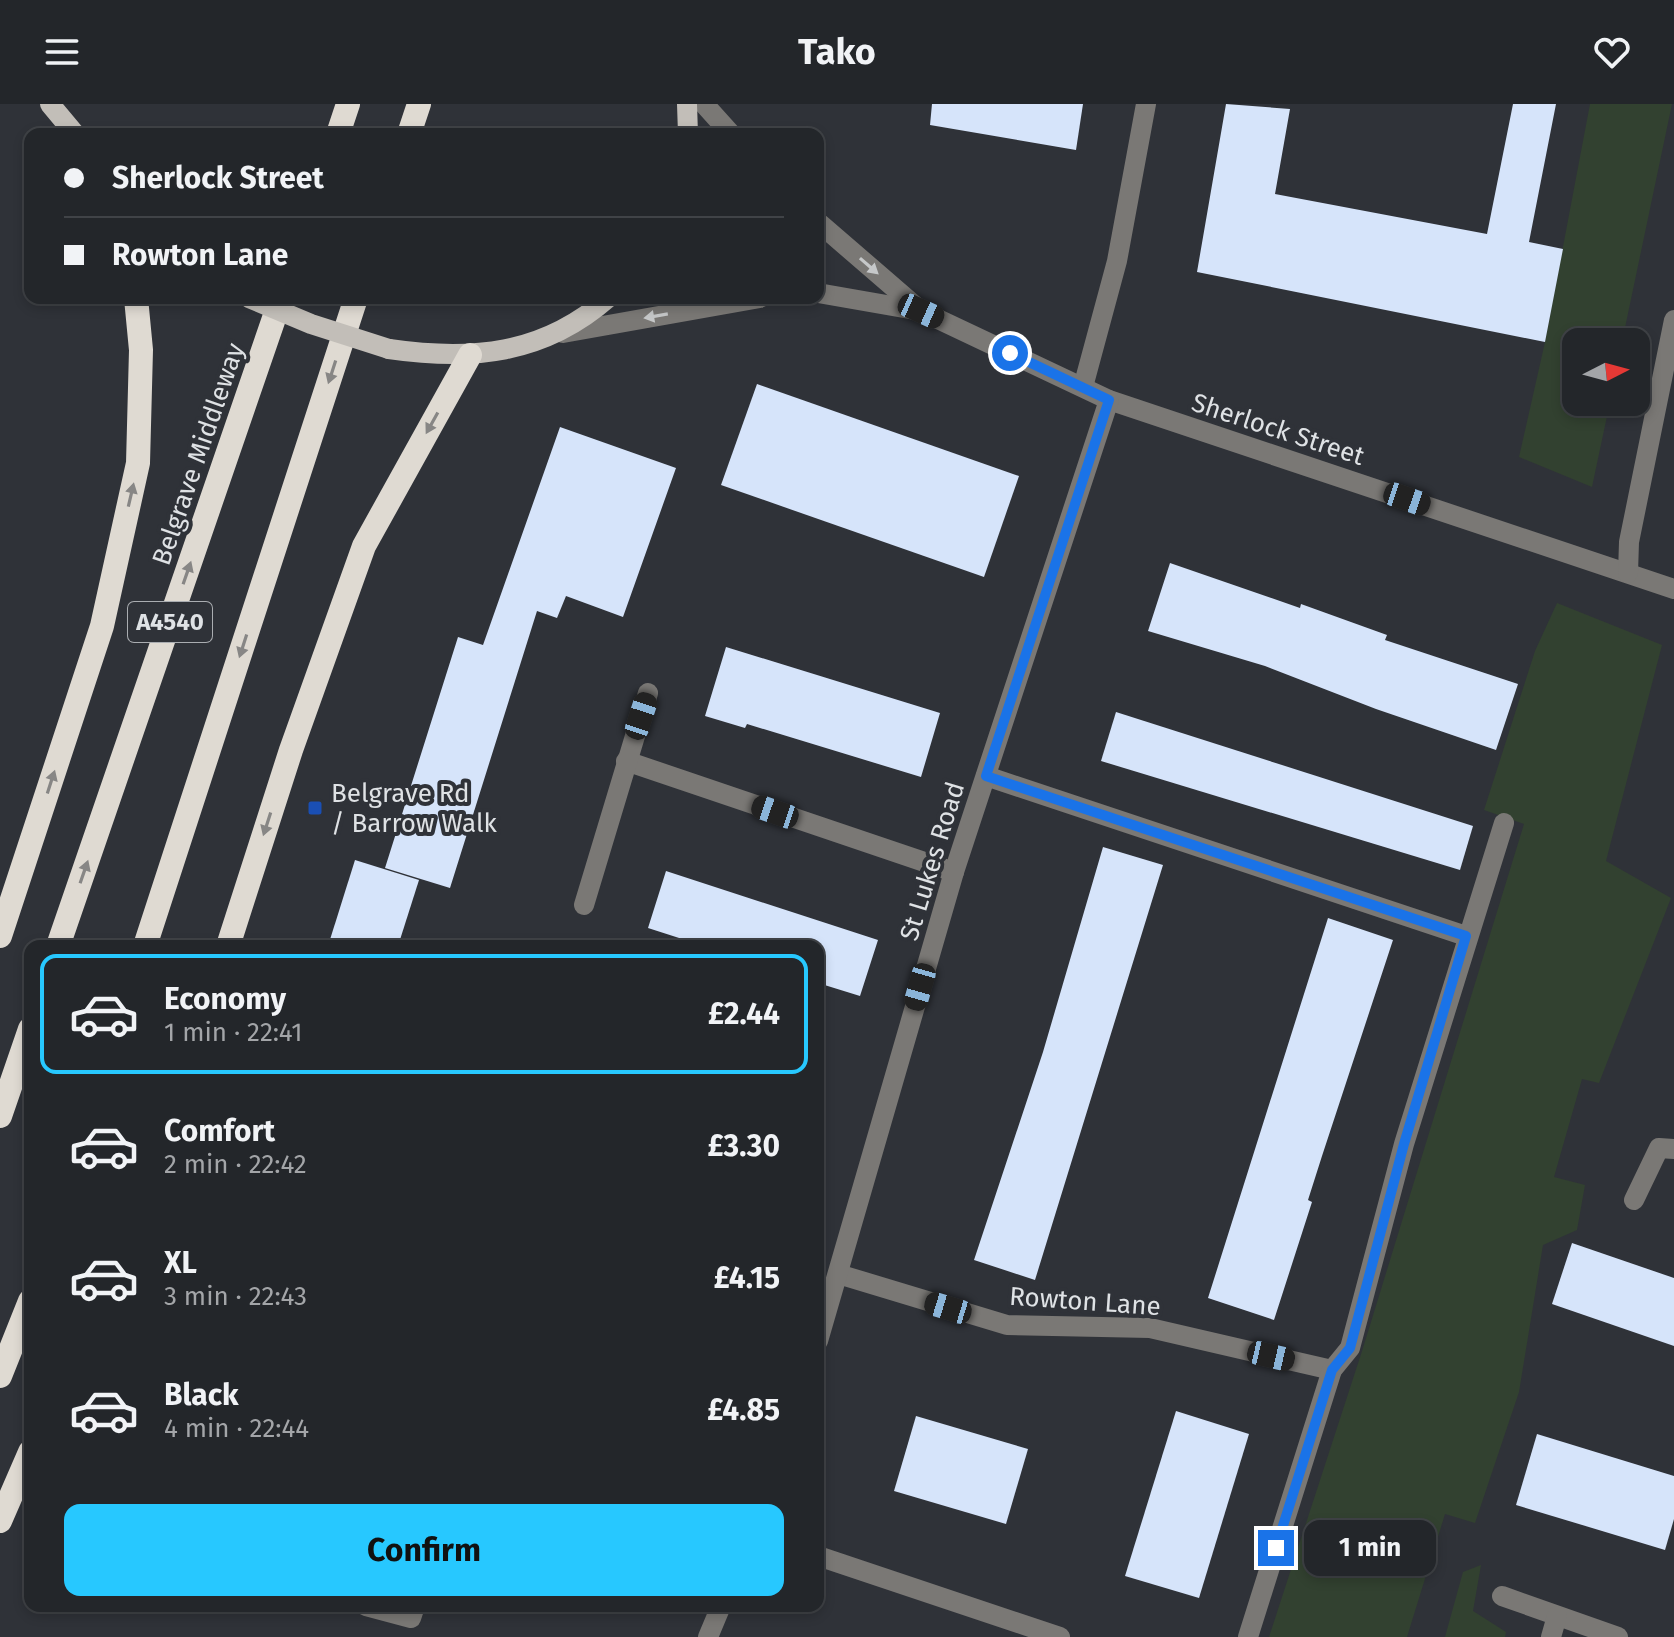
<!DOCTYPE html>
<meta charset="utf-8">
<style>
body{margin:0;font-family:"Fira Sans",sans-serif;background:#2b2e32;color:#f1f3f6;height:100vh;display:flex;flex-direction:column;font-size:30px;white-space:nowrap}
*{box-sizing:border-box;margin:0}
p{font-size:26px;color:#a3a5a8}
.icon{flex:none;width:44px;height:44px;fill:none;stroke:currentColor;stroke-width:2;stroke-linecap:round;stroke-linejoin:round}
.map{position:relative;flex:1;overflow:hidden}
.sheet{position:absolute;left:24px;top:836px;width:800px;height:672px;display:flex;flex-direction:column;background:#23262a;border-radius:16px;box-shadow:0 4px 12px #0003,0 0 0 2px #404347}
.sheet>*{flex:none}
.hud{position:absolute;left:24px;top:24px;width:800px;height:176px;border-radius:16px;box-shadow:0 4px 12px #0003,0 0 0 2px #404347;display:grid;align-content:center;height:176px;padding:0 40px;background:#23262a}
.needle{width:52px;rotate:84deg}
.fabs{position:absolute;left:1562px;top:224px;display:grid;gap:16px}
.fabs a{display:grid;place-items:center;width:88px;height:88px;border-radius:16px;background:#23262a;box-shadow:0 4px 12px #0003,0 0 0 2px #404347;font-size:40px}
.end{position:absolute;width:36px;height:36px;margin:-18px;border:10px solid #1a73e8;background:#fff;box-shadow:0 0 0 4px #fff}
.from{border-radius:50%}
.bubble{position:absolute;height:56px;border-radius:16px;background:#23262a;box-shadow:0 4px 12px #0003,0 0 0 2px #404347;font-size:26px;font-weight:700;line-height:56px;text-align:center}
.car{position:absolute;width:24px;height:48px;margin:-24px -12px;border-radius:10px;box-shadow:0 0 6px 2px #0007;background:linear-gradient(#222 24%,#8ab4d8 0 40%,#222 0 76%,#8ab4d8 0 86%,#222 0)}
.hud b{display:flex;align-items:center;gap:28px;height:76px;font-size:30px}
.hud b+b{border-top:2px solid #404347}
.hud i{width:20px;height:20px;background:#f1f3f6}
ul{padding:14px 0 0;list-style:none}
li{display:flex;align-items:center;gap:24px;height:120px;margin:0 16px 12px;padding:0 24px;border:4px solid transparent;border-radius:16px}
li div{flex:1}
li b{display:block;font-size:30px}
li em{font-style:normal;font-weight:700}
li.selected{border-color:#27c8ff}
li>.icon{width:72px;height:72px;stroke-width:1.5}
.button{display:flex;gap:16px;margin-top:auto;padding:16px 40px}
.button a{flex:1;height:92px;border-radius:16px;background:#27c8ff;color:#111;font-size:32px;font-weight:700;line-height:92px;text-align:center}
header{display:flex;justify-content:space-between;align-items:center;height:104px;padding:0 40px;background:#23262a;font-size:36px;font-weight:700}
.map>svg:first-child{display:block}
.green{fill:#324130}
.building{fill:#d6e4fa}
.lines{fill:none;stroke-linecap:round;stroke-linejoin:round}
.minor{stroke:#7a7875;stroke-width:20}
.major{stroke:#c2beb8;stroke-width:20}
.highway{stroke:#dfdad2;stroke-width:24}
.major-bridge{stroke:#c2beb8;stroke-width:20}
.oneway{fill:#c6c8c9}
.oneway2{fill:#878685}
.route{stroke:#1a73e8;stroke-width:10}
.transit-dot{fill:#1a4fb4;stroke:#2f3238;stroke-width:3}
.labels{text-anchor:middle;stroke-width:8;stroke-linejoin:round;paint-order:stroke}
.shield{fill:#2f3238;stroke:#aaadb1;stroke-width:2}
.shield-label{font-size:24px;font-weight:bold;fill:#dfe2e5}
.street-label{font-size:26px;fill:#dfe2e5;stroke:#2f3238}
.poi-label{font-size:26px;fill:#dfe2e5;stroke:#2f3238;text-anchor:start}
</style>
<header><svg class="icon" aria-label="menu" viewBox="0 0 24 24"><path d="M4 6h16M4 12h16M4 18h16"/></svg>Tako<svg class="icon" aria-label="heart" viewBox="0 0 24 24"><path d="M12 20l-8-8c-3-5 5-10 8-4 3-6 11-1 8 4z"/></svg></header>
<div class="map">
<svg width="1674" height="1533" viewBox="0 0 1674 1533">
<rect width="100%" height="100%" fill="#2f3238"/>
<!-- green -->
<g class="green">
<path d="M1590 0H1672L1622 238H1576V298H1610L1592 383 1519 353 1545 238Z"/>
<path d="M1557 499 1662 541 1606 757 1671 794 1599 979 1582 975 1554 1073 1585 1081 1577 1126 1543 1141 1519 1288 1475 1419 1445 1410 1407 1533H1269L1363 1244 1524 720 1484 706 1535 547Z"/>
<path d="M1481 1461 1473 1507 1506 1528 1505 1533H1445L1463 1468Z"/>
</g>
<!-- building -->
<g class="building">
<path d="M932 0H1083L1076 46 930 21Z"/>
<path d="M1226 0 1290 5 1275 90 1487 130 1513 0H1556L1529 138 1563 145 1545 238 1197 168Z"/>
<path d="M757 280 1019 372 984 473 721 381Z"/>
<path d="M560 323 676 364 623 513 566 492 557 514 537 507 450 784 385 764 458 533 483 541Z"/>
<path d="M1170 459 1300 504 1301 500 1387 531 1385 536 1518 580 1496 646 1376 605 1265 562 1148 527Z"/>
<path d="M726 543 940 609 921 673 747 620 745 624 705 612Z"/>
<path d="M1116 608 1473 722 1460 766 1101 657Z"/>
<path d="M1103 743 1163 761 1035 1176 974 1156 1043 948Z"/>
<path d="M355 756 419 776 398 842H328Z"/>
<path d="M666 767 878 836 860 892 818 879V842H704L648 824Z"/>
<path d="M1328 814 1393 836 1322 1052 1308 1096 1312 1098 1274 1216 1208 1194Z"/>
<path d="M1572 1139 1674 1174V1242L1552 1200Z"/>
<path d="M1176 1307 1249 1330 1199 1494 1125 1472Z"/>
<path d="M916 1312 1028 1345 1006 1420 894 1387Z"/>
<path d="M1537 1330 1674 1372V1415L1665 1446 1516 1401Z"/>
</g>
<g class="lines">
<!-- minor -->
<g class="minor">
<path d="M704 0 731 30"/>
<path d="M818 118 921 207"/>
<path d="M818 189 921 207 1109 296 1674 485"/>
<path d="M563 229 760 194"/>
<path d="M1083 283 1117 157 1146 0"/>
<path d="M1628 469 1629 438 1674 216"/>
<path d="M626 657 954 768"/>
<path d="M986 672 1466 832"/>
<path d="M584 801 648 589"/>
<path d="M1634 1096 1659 1044 1674 1045"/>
<path d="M838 1170 1007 1221 1150 1224 1332 1266"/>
<path d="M818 1237 954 768 1109 296"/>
<path d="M818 1452 1060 1533"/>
<path d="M1502 1492 1618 1533"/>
<path d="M366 1502 411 1514 415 1502"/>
<path d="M708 1533 721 1502"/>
<path d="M1248 1533 1332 1266 1350 1244 1404 1040 1504 719"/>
<path d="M1551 1533 1557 1512"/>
</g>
<!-- major -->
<g class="major">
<path d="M50 0 75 30"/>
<path d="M687 0 688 30"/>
<path d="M389 245C471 257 543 251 608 194"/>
</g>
<!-- highway -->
<g class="highway">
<path d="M338 30 348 0"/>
<path d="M409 30 419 0"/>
<path d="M0 832 102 522 138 359 141 246 136 194"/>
<path d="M58 842 281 194"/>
<path d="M145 842 356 194"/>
<path d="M228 842 291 646 364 442 470 251"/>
<path d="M0 1012 30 925"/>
<path d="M0 1272 30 1197"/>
<path d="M0 1417 30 1348"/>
</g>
<!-- major-bridge -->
<path class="major-bridge" d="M249 194 311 220 389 245"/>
</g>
<!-- one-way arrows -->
<defs><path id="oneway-solid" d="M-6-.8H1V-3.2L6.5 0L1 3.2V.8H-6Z" transform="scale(2)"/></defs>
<g class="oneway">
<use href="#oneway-solid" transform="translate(869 162) rotate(41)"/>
<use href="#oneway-solid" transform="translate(656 212) rotate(170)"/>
</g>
<g class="oneway2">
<use href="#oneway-solid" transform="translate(332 268) rotate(108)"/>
<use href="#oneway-solid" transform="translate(432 319) rotate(119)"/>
<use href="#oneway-solid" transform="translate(131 391) rotate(-77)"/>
<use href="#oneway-solid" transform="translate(187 469) rotate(-71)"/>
<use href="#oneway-solid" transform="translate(243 542) rotate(108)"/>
<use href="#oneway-solid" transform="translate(51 678) rotate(-72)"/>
<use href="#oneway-solid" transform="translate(267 720) rotate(108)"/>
<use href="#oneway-solid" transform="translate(84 768) rotate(-71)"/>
</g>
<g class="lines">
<!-- route -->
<path class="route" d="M1010 249 1109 296 986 672 1466 832 1404 1040 1350 1244 1332 1266 1276 1444"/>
</g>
<!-- markers -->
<rect class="transit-dot" x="307" y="696" width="16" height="16" rx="4"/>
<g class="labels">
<!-- shield labels -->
<rect class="shield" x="128" y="498" width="84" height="40" rx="6"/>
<g class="shield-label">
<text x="170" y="526">A4540</text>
</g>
<!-- street labels -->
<g class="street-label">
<text transform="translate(1278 325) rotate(18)" y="9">Sherlock Street</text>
<text transform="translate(198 350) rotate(-71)" y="9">Belgrave Middleway</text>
<text transform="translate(932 757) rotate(-73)" y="9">St Lukes Road</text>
<text transform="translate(1085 1197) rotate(4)" y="9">Rowton Lane</text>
</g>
<!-- poi labels -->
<g class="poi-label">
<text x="331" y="698">Belgrave Rd<tspan x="331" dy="30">/ Barrow Walk</tspan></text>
</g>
</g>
</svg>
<div class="fabs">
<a><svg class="needle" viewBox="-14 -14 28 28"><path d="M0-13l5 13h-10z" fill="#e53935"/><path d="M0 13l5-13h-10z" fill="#a3a5a8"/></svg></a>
</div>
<i class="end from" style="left:1010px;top:249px"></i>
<i class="end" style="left:1276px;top:1444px"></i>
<div class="bubble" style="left:1304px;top:1416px;width:132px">1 min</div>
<i class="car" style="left:921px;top:207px;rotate:114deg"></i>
<i class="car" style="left:1407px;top:395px;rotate:109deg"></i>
<i class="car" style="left:641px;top:612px;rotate:18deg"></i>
<i class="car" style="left:775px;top:708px;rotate:289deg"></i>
<i class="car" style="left:920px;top:883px;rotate:196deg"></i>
<i class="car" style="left:948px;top:1204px;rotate:287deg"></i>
<i class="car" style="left:1271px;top:1252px;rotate:103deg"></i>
<div class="hud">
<b><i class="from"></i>Sherlock Street</b>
<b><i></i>Rowton Lane</b>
</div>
<section class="sheet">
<ul>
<li class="selected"><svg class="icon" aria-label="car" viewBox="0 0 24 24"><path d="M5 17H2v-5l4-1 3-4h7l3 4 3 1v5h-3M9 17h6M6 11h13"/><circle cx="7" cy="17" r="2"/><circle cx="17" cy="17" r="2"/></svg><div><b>Economy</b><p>1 min · 22:41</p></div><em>£2.44</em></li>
<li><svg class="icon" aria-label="car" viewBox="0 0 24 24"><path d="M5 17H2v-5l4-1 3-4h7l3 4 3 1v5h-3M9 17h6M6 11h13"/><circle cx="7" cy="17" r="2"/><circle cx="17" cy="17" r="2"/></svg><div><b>Comfort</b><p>2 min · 22:42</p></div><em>£3.30</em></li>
<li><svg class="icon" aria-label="car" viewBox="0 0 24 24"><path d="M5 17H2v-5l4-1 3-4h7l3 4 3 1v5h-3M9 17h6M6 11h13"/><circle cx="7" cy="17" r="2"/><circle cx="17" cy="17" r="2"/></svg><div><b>XL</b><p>3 min · 22:43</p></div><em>£4.15</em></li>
<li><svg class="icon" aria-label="car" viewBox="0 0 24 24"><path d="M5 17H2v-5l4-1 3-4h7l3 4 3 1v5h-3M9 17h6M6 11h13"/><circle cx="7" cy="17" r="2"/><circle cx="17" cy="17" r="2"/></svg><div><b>Black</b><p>4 min · 22:44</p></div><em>£4.85</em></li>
</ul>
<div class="button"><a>Confirm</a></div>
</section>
</div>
